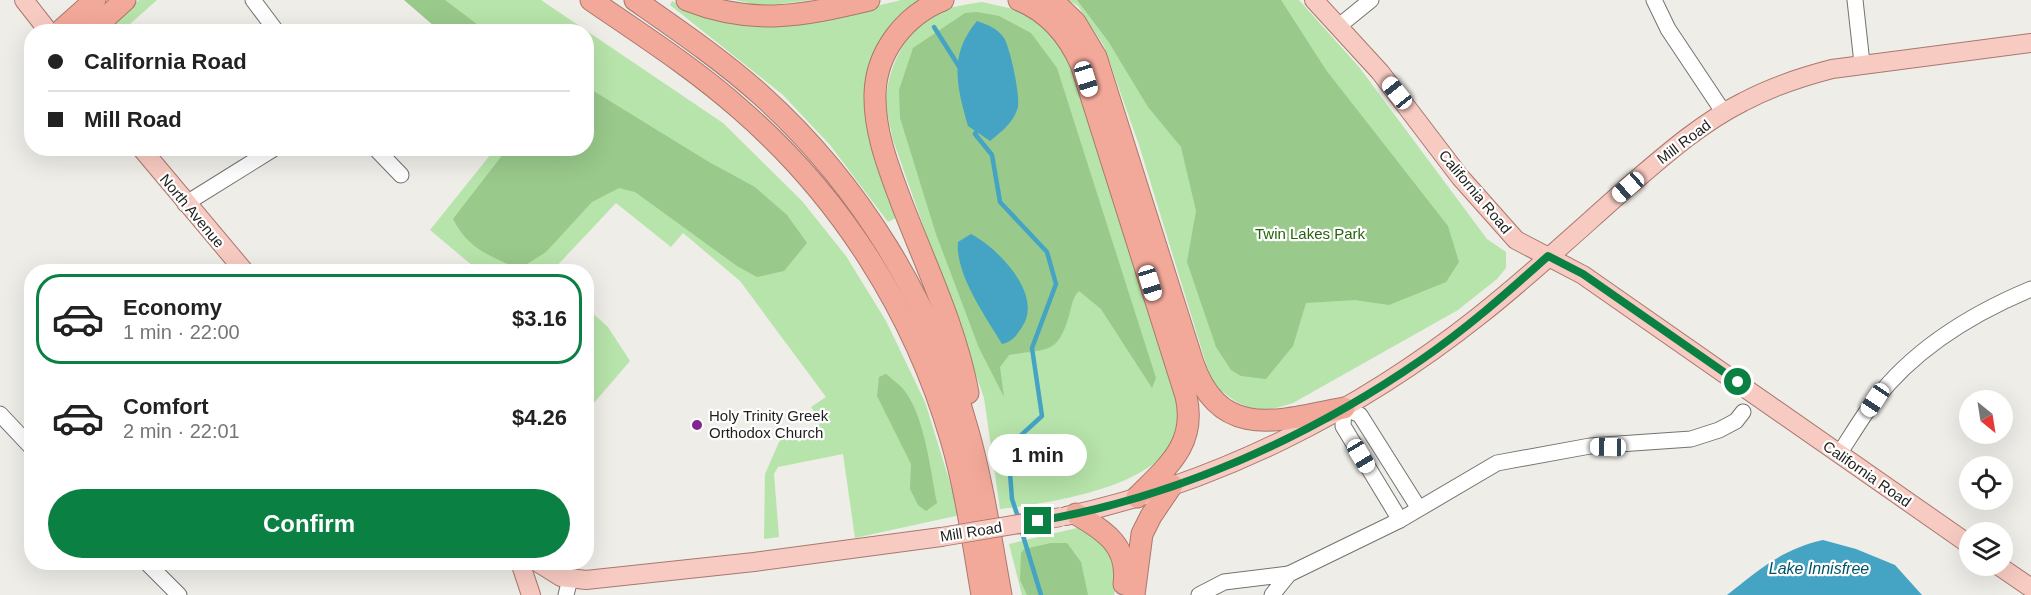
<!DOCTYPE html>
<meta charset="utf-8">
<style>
body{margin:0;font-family:Helvetica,sans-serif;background:#f2f2f2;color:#222;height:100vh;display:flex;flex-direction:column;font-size:22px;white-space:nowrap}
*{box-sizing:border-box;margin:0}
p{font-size:20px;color:#767676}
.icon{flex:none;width:33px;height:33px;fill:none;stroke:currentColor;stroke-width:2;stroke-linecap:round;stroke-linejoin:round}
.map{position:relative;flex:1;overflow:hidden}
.drawer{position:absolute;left:24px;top:264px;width:570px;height:306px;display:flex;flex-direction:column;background:#fff;border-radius:24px;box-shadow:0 6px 24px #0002}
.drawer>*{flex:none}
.guide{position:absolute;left:24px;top:24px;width:570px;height:132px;border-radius:24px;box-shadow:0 6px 24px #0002;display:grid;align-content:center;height:132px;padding:0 24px;background:#fff}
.needle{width:39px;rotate:150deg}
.controls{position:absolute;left:1959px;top:390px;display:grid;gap:12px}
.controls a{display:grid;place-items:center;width:54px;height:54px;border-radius:50%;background:#fff;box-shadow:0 6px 24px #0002;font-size:30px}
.end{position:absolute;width:27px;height:27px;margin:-14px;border:8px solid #0b8043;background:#fff;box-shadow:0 0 0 3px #fff}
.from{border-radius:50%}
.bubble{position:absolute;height:42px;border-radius:21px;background:#fff;box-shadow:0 6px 24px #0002;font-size:20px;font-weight:600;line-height:42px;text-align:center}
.car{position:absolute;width:18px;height:36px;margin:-18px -9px;border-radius:8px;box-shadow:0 0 4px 2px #0007;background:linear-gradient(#fff 24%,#345 0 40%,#fff 0 76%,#345 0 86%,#fff 0)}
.guide b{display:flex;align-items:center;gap:21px;height:57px;font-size:22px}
.guide b+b{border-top:2px solid #e0e0e0}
.guide i{width:15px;height:15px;background:#222}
ul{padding:10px 0 0;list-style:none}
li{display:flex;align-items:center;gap:18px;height:90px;margin:0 12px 9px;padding:0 12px;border:3px solid transparent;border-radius:24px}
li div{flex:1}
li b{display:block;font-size:22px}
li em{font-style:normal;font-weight:600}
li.active{border-color:#0b8043}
li>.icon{width:54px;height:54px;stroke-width:1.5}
.cta{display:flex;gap:12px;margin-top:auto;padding:12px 24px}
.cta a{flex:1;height:69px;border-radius:36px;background:#0b8043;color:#fff;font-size:24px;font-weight:600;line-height:69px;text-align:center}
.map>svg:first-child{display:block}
.green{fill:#b7e4aa}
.forest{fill:#99c98b}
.water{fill:#45a4c3}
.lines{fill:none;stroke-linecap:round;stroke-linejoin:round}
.stream{stroke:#45a4c3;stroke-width:4.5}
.minor-casing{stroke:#74736f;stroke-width:17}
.major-casing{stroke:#a8786e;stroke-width:20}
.highway-casing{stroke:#a8786e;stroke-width:23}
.minor{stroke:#fff;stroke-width:15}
.major{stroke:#f8cbc2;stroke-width:18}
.highway{stroke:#f3a99a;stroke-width:21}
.major-bridge-casing{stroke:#a8786e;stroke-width:20;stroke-linecap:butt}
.major-bridge{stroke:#f8cbc2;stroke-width:18}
.route{stroke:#0b8043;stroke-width:8}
.poi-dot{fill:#84248f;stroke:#fff;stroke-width:2}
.labels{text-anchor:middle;stroke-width:4.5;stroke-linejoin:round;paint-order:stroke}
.street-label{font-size:15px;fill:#1e1e1c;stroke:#fff}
.park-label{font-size:15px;fill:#26620c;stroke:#fff}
.poi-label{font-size:15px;fill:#1e1e1c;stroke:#fff;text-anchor:start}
.water-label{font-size:16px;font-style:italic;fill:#00546a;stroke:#fff}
</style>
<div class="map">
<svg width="2031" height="595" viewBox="0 0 2031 595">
<rect width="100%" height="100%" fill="#eeede8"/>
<!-- green -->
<g class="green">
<path d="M139 0H157L122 31 104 32Z"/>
<path d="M404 0H541L723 123 802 201 846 256 886 321 925 402 960 515 855 538 843 454 778 467 774 474 779 537 764 539 765 474 783 433 790 431 799 442 822 422 811 407 826 397 740 281 683 233 671 247 616 203 552 271 480 272 430 230 495 149 586 148V32L440 31Z"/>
<path d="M735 0H812L761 6Z"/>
<path d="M901 0H926L869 70 896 218 888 222 830 145 783 95 670 5 672 1 708 17 856 11Z"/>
<path d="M1068 0H1299L1359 67 1487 239 1506 252V268L1497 279 1458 310 1293 403C1255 416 1241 408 1212 383L1139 145 1104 46 1078 6Z"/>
<path d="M982 2 1022 11 1056 38 1074 64 1178 407C1178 413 1180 420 1179 425 1170 487 1048 503 1000 509L984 398 893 140C891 128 887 115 886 103 886 67 910 22 945 9 956 6 970 4 982 2Z"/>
<path d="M587 308 608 327 630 361 587 411Z"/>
<path d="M1077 528 1095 531C1113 554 1122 564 1114 595H1022L1009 544Z"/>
</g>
<!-- forest -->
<g class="forest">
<path d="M404 0H445L486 31H440Z"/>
<path d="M1077 0H1281L1326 70 1448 226 1459 262 1446 282 1389 305 1355 300 1306 303 1293 346 1266 379 1241 376 1231 370 1216 347 1187 262 1196 211 1181 147 1148 107 1108 41Z"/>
<path d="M977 12 999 16 1031 33 1057 68 1156 378 1152 388 1101 309 1079 291C1073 297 1072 304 1070 312 1058 355 1050 348 1009 355L1000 367 1004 397 979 348 936 234 900 118 899 90 913 48 965 13Z"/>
<path d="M587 87 709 162 755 187 787 215 807 243 784 271 757 277 737 266 635 192 619 188 592 202 546 252 519 269C489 255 469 250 453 219L507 149 586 148Z"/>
<path d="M886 374C892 379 899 384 904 390 925 417 930 469 937 503L926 511 918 505 910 489 911 464 877 396 879 377Z"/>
<path d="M1051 543H1067L1081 562 1088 595H1027L1020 580 1021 553 1024 549Z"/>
</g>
<!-- water -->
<g class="water">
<path d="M977 21C988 25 997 28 1004 38 1010 47 1022 101 1017 110 1012 124 1001 132 990 141L968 126C957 87 948 55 977 21Z"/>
<path d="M971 234C998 248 1044 295 1022 327 1016 336 1013 341 1002 344 986 317 955 274 958 242Z"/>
<path d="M1823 540 1856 549 1895 565 1922 595H1727C1759 570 1782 549 1823 540Z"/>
</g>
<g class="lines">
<!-- stream -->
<g class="stream">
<path d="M934 27 960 68"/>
<path d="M978 129 975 134 992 155 1000 202 1047 252 1056 284 1032 348 1042 416 1008 447 1012 499 1019 520"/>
<path d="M1021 529 1041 595"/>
</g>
<!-- minor casing -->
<g class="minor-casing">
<g id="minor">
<path d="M253 0 277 32"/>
<path d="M1654 0 1668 29 1724 113"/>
<path d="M1855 0 1862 63"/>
<path d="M1339 26 1371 0"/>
<path d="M375 148 401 175"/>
<path d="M185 204 275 148"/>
<path d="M0 414 32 448"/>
<path d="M1839 454C1851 436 1862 417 1875 400 1915 348 1971 314 2031 289"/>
<path d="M1400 520 1343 426 1344 408 1360 415 1418 507"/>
<path d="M146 562 179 595"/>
<path d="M1289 574 1400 520 1497 463 1590 446 1691 439 1719 430 1736 421 1743 412"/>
<path d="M566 595 570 579"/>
<path d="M1199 595 1224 582 1289 574 1272 595"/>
</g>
</g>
<!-- major casing -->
<g class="major-casing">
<g id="major">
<path d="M24 0 49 32"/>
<path d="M1314 0 1380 72 1460 177 1516 240 1583 275 1970 545"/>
<path d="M141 148 245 272"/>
<path d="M1066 516C1217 483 1358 412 1479 316 1531 275 1580 229 1630 185 1665 155 1701 123 1743 102 1771 87 1801 77 1832 69L2031 43"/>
<path d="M520 562 531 595"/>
<path d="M537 562 561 577 586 580 754 562 941 537"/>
<path d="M1999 566 2031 588"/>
</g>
</g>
<!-- highway casing -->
<g class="highway-casing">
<g id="highway">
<path d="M591 0C642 35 695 69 741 110 841 197 914 312 951 439 966 490 973 543 982 595"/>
<path d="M635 0C678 30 722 60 761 95 860 184 932 303 968 431 983 484 991 540 1001 595"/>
<path d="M687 0C753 26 802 16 869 0"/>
<path d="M943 0C905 15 876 52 875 94 874 132 889 169 902 204 926 266 956 328 968 393"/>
<path d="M1019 0C1049 12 1068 35 1081 64L1186 396C1197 444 1168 466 1137 497"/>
<path d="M1052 0 1075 22 1096 57 1193 363C1220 442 1281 420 1344 408"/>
<path d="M59 32 95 0"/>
<path d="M90 32 125 0"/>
<path d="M1076 514C1106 531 1129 547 1124 584"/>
<path d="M1134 595 1142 534 1151 516 1172 485"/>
</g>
</g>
<!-- minor -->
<use href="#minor" class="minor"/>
<!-- major -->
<use href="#major" class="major"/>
<!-- highway -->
<use href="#highway" class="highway"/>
<!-- major-bridge casing -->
<g class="major-bridge-casing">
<path id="major-bridge" d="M941 537 1061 517"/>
</g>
<!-- major-bridge -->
<use href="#major-bridge" class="major-bridge"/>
</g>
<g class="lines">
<!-- route -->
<path class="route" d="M1038 521C1174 498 1308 438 1421 360 1466 329 1507 293 1548 256L1583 274 1738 382"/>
</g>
<!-- markers -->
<circle class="poi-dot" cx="697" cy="425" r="6"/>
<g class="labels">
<!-- street labels -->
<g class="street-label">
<text transform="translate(1684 142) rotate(-37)" y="5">Mill Road</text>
<text transform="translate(1475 192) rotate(50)" y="5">California Road</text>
<text transform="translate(192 211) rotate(50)" y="5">North Avenue</text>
<text transform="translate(1867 474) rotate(35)" y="5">California Road</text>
<text transform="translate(971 532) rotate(-9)" y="5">Mill Road</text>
</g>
<!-- park labels -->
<g class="park-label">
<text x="1310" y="239">Twin Lakes Park</text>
</g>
<!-- poi labels -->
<g class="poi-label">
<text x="709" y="421">Holy Trinity Greek<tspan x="709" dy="17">Orthodox Church</tspan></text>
</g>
<!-- water labels -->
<g class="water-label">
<text x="1819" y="574">Lake Innisfree</text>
</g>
</g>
</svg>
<div class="controls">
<a><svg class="needle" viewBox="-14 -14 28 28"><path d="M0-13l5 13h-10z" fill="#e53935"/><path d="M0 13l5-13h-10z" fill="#767676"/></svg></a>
<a><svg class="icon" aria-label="locate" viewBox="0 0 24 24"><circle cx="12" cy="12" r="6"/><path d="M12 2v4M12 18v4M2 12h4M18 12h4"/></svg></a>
<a><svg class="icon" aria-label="layers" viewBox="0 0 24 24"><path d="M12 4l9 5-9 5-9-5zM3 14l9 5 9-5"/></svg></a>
</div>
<i class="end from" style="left:1738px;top:382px"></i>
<i class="end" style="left:1038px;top:521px"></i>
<div class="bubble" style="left:988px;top:434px;width:99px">1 min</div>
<i class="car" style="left:1086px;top:79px;rotate:163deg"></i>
<i class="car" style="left:1397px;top:93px;rotate:321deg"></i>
<i class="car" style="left:1628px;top:187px;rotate:229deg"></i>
<i class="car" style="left:1150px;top:283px;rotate:163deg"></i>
<i class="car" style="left:1875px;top:400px;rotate:214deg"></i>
<i class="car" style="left:1608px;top:447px;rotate:271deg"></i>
<i class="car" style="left:1361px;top:456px;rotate:149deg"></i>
<div class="guide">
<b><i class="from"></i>California Road</b>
<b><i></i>Mill Road</b>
</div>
<section class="drawer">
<ul>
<li class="active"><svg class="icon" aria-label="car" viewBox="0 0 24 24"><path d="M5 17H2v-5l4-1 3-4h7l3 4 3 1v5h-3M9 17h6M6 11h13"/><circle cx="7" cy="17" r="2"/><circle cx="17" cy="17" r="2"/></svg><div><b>Economy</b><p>1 min · 22:00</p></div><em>$3.16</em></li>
<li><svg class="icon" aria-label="car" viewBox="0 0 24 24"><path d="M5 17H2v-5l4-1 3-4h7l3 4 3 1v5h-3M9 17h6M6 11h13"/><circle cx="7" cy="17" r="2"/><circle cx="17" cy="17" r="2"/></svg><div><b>Comfort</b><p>2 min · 22:01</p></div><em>$4.26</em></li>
</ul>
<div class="cta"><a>Confirm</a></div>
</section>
</div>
